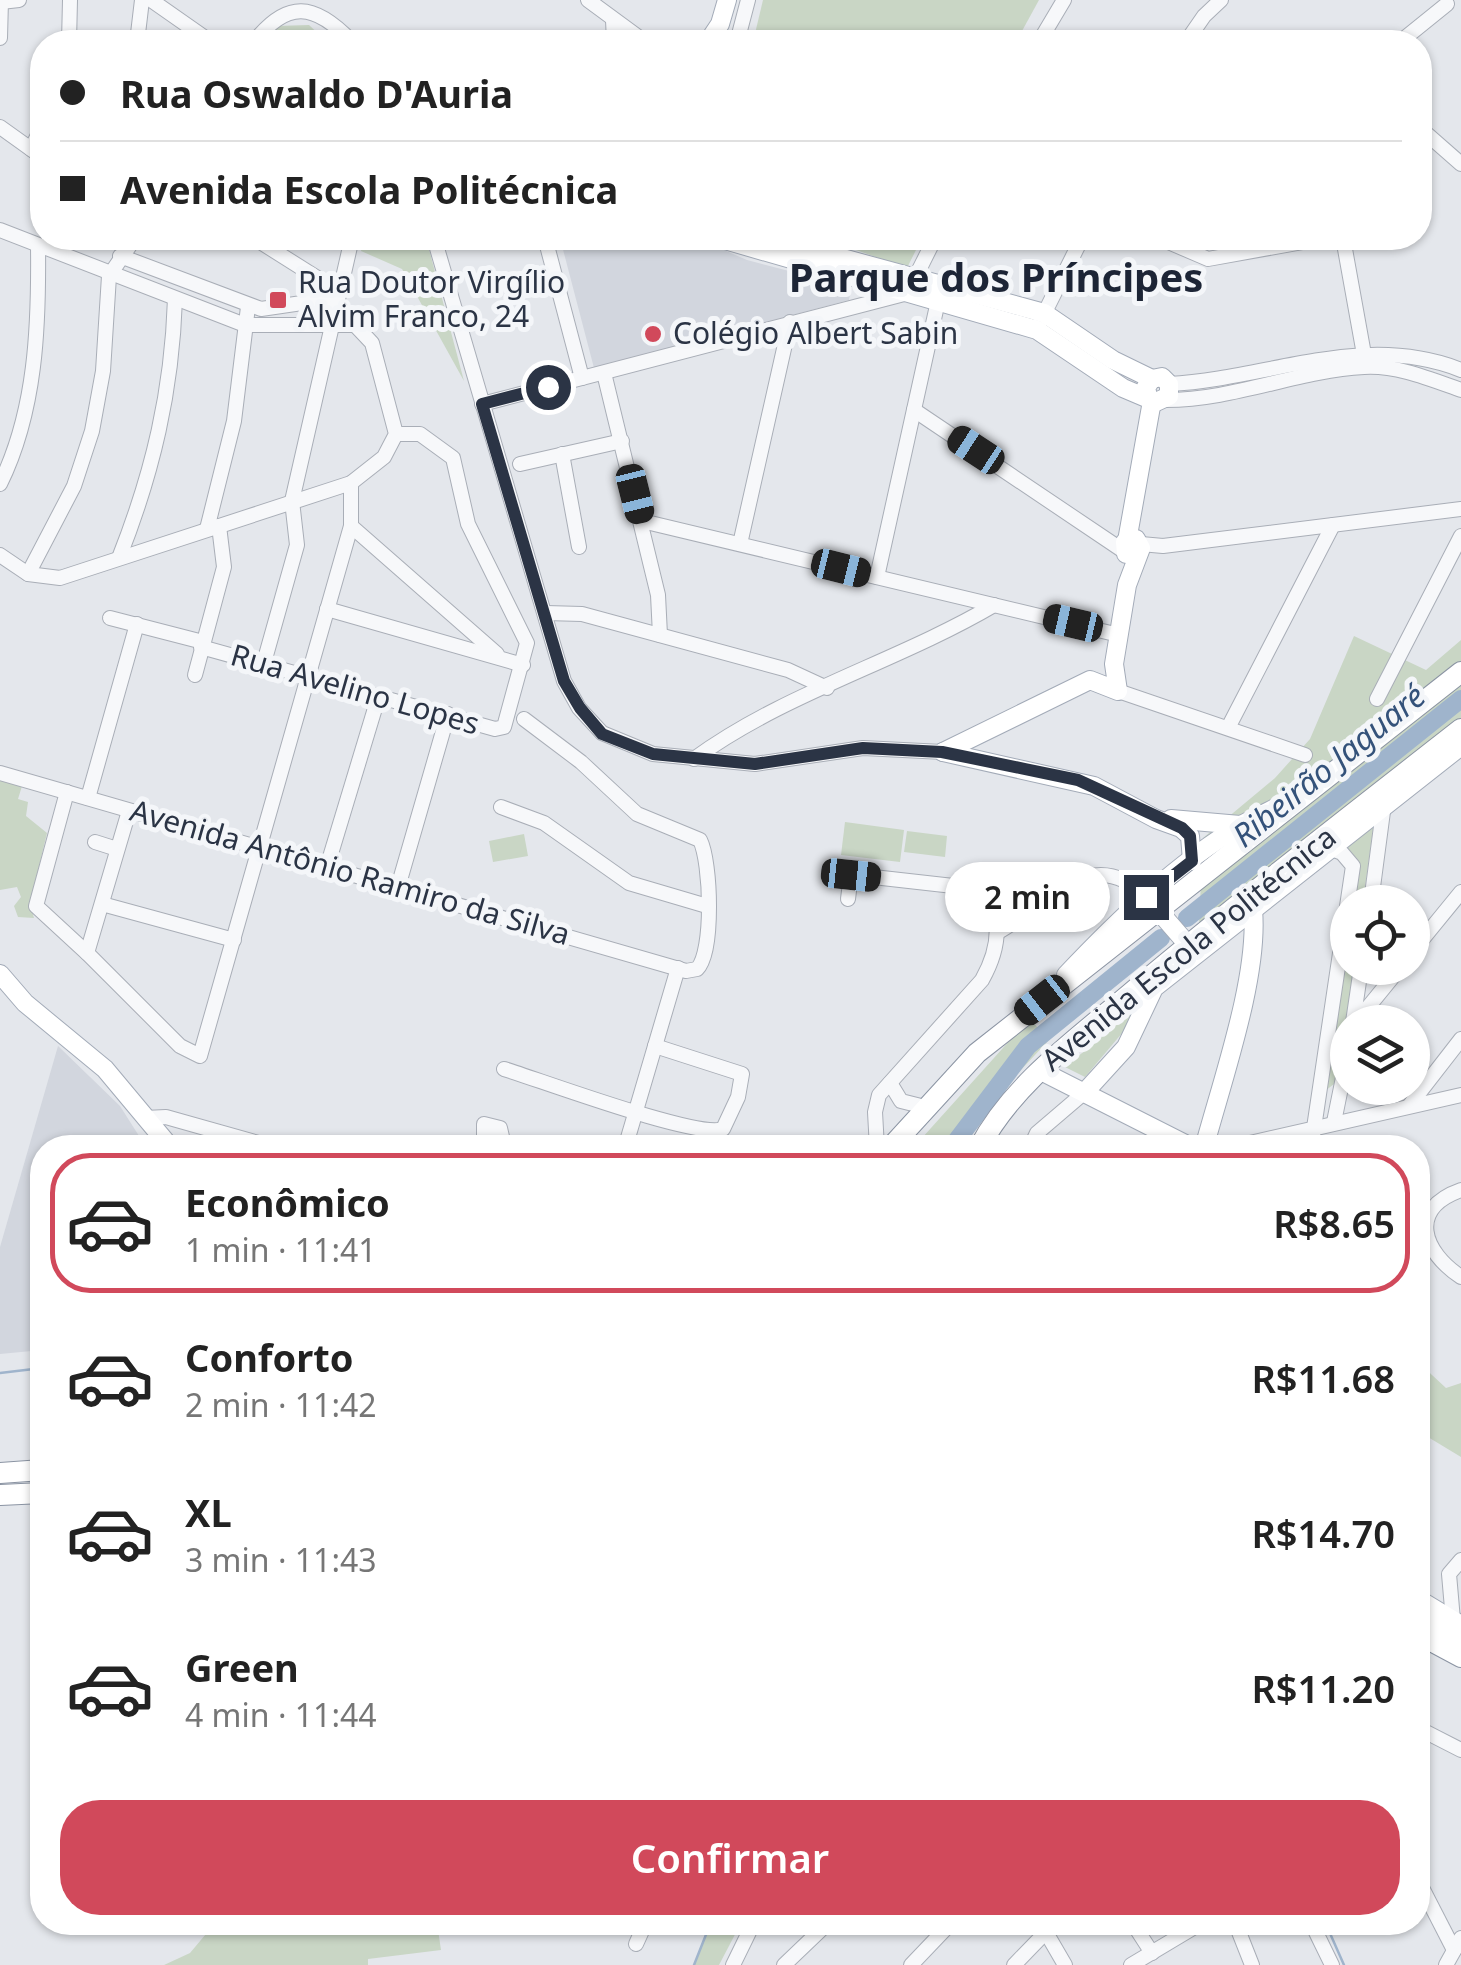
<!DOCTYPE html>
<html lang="pt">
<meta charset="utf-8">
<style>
body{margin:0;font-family:"Noto Sans",sans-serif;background:#f2f2f2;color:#222;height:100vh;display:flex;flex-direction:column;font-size:38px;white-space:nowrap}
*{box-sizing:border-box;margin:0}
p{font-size:32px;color:#767676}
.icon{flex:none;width:55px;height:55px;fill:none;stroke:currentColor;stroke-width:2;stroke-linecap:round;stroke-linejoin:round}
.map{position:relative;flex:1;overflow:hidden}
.sheet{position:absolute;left:30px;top:1135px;width:1400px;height:800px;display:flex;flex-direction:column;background:#fff;border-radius:40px;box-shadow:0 2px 8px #0004}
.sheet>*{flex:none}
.guide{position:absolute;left:30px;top:30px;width:1402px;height:220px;border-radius:40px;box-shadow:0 2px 8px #0004;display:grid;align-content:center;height:220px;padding:0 30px;background:#fff}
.fabs{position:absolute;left:1330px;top:885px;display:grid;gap:20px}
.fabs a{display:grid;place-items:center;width:100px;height:100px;border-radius:50%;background:#fff;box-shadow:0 2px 8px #0004;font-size:50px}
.end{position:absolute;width:45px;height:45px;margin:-22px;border:12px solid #2b3445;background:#fff;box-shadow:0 0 0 5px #fff}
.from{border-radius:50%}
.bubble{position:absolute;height:70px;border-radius:35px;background:#fff;box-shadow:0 2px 8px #0004;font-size:32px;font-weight:600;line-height:70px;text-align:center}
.car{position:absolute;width:30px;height:60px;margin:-30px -15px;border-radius:12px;box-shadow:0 0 8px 2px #0007;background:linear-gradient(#222 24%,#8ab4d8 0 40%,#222 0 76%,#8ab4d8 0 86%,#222 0)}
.guide b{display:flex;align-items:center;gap:35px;height:95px;font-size:38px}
.guide b+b{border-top:2px solid #e0e0e0}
.guide i{width:25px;height:25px;background:#222}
ul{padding:18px 0 0;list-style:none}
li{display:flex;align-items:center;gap:30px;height:140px;margin:0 20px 15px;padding:0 10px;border:5px solid transparent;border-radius:40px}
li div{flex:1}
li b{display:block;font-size:38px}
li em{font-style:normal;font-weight:600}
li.on{border-color:#d1495b}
li>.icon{width:90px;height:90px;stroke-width:1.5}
.cta{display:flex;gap:20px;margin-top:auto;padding:20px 30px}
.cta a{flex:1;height:115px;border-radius:40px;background:#d1495b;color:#fff;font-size:40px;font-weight:600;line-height:115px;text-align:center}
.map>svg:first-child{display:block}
.built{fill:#d2d6de}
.green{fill:#c9d6c5}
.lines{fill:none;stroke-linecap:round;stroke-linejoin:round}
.stream{stroke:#9fb4cc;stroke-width:2.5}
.river{stroke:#9fb4cc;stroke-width:18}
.minor-casing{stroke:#a9aeb7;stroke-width:16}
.major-casing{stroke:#a3abb8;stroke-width:20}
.highway-casing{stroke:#8b94a3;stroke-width:22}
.minor{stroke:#f7f8fa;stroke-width:14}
.major{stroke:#fff;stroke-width:18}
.highway{stroke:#fff;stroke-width:20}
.route{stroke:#2b3445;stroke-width:12}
.poi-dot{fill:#d1495b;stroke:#f4f6f9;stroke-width:4}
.labels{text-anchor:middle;stroke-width:10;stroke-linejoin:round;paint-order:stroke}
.poi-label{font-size:30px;fill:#2b3445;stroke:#f4f6f9;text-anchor:start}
.street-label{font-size:30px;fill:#2b3445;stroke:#f4f6f9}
.water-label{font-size:32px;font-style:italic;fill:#34527a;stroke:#f4f6f9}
.district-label{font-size:40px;font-weight:bold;fill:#1d2536;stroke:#f4f6f9}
</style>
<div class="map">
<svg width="1461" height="1965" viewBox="0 0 1461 1965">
<rect width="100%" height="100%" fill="#e4e7ec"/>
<!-- built -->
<g class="built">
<path d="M560 238H696L747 260 851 287 849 300 594 368Z"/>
<path d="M58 1046 120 1106 146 1147 42 1148V1350L0 1354V1247Z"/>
</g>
<!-- green -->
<g class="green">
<path d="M763 0H1039L1016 42H753Z"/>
<path d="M309 25 327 42H267L277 26Z"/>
<path d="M363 238H426L464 381 402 269 361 251Z"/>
<path d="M822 238H922L907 268Z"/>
<path d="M1354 636 1426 670 1461 640V719L1199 924 1203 838 1275 778 1310 739Z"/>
<path d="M0 779 22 786 18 799 28 802 26 816 47 833 30 904 34 918 18 917 14 906 21 897 17 887 0 890Z"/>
<path d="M845 822 904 830 900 862 841 855Z"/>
<path d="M1374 822 1363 902H1352L1357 864 1342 847Z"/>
<path d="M907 831 947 836 945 857 904 852Z"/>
<path d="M524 834 528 856 493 862 489 841Z"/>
<path d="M1347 933 1348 968H1354L1339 1080 1325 1091Z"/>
<path d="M1132 1012 1123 1032 1085 1077 1065 1067Z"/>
<path d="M1030 1018 1048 1041 990 1103 964 1147 913 1148Z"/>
<path d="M1418 1362 1446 1388 1461 1383V1457L1418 1431Z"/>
<path d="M216 1922 437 1923 441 1950 368 1959V1965H164L190 1953Z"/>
<path d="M711 1922 741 1923 719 1965H694Z"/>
</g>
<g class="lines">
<!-- stream -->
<g class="stream">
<path d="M0 1373 42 1368"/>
<path d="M1325 1922 1344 1965"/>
<path d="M694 1965 711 1922"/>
</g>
<!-- river -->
<g class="river">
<path d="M1187 918 1461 699"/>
<path d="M951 1148 1028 1046 1161 938"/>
</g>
<!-- minor casing -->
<g class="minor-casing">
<g id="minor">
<path d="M151 0 211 42"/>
<path d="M588 0 645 42"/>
<path d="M1 2 19 0"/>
<path d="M613 20 614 42"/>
<path d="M0 38 1 0"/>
<path d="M357 38 378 42"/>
<path d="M69 42 70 0"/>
<path d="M137 42 142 0"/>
<path d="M254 42C287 0 314 2 352 42"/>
<path d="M737 42 748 0"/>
<path d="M1039 42 1064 0"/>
<path d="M1186 42 1204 16 1221 0"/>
<path d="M1400 42 1447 4"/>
<path d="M0 127 42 157"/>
<path d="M1420 128 1461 164"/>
<path d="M31 149 42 127"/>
<path d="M0 230 245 325H355L372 343 396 434 384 457 351 483 60 578 28 574 0 555"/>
<path d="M254 238 338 291"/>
<path d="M434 238 564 681 579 708 602 733 653 754 755 764 863 748 943 752"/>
<path d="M545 238 582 378"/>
<path d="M1159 238 1208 259 1325 238"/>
<path d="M1343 238 1365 360"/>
<path d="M120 256 261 309 336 298"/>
<path d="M916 276 935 238"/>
<path d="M1040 322 1082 238"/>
<path d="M604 373 658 595 660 635"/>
<path d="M1169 384C1269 379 1363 331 1461 370"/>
<path d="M1166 400C1234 400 1296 371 1364 367 1397 365 1430 379 1461 390"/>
<path d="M482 404 908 293"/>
<path d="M914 410 1125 552"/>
<path d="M562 454 579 547"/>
<path d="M520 464 622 441"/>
<path d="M0 484C36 411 39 326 38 246"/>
<path d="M642 521 1119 635"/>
<path d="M351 526 497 654"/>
<path d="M207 529 234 421 248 307"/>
<path d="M740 544 790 322"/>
<path d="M1141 544 1163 546 1461 509"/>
<path d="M119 558C153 472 172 391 175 299"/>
<path d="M28 574 74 486 92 431 103 371 109 276 135 238"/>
<path d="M877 577 940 292"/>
<path d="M327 609 523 665"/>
<path d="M546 613 582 614 788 670 827 688"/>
<path d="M110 618 203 642"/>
<path d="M201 647 495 729 504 727 527 643 468 524 453 458 420 434H396"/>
<path d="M263 666 297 545 292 501 352 238"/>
<path d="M195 675 224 567 219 526"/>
<path d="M1118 691 1305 755"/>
<path d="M1377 699 1461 536"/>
<path d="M1229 726 1333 525"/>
<path d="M694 759C784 693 897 662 994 605"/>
<path d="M0 773 686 971 697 969C714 952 711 862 700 840L637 814 581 762 524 719"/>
<path d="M67 792 36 906 87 953"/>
<path d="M88 798 137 624"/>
<path d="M501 807 544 823 629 883 707 906"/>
<path d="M129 811 87 953 180 1046 200 1056 351 526V483"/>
<path d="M95 842 117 849"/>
<path d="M327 867 379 695"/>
<path d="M829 872 971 888C1008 906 999 950 982 980L879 1095 875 1112 877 1148"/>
<path d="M398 887 448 714"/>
<path d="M848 899 851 875"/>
<path d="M1371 902 1384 804"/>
<path d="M102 904 234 940"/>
<path d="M998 932C1049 904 1090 842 1147 897"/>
<path d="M1412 952 1461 892"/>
<path d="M1353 1022 1361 968"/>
<path d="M1356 1022 1400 968"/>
<path d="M1327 1053 1348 1032"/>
<path d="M504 1069C540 1080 698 1139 723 1129L738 1097 742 1074 655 1046"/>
<path d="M890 1083 901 1101 925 1107"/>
<path d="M1409 1106 1461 1039"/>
<path d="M145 1118 166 1117 276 1148"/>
<path d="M1334 1122 1348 1053"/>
<path d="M503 1141 484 1135V1124L500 1128 503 1141 524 1148"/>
<path d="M625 1148 678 968"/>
<path d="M790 1148 791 1143"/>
<path d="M1030 1148 1037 1133 1085 1092"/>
<path d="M1228 1148 1461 1095"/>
<path d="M1311 1148 1353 866 1342 853 1329 848"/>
<path d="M1461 1190C1407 1209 1423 1252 1461 1277"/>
<path d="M1453 1620 1449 1574 1461 1560"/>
<path d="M1418 1728 1461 1750"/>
<path d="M1418 1880 1454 1950"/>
<path d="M1040 1922 1065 1965"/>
<path d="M1132 1922 1152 1953"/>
<path d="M1235 1922 1252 1965"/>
<path d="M1311 1922 1332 1965"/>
<path d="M636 1944 646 1922"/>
<path d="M733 1965 754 1922"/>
<path d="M784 1965 829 1922"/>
<path d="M911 1965 952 1922"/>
<path d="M1014 1965 1046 1932"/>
<path d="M1131 1965 1203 1922"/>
<path d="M1446 1965 1461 1938"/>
</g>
</g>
<!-- major casing -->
<g class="major-casing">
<g id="major">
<path d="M708 42 720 24 727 0"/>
<path d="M718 238 1037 330 1123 388 1156 402 1169 396V384L1162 377 1152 379 1146 387 1148 397"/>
<path d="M769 238 1044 313 1113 360 1152 379"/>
<path d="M1127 541 1152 401"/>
<path d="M943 752 1090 680 1118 691 1114 664 1127 585 1141 548 1136 539 1125 542 1126 554H1138"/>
<path d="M943 752 1094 786 1156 819 1181 828 1190 836 1192 861"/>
<path d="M1171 819 1240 825"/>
<path d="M1150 901 1195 953"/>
<path d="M0 974 25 1003 105 1069 171 1148"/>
<path d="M1066 975C1118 920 1177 863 1243 824 1256 817 1271 811 1284 803"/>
<path d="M1041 1071 1193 1148"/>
<path d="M1085 1092 1126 1047 1154 988 1461 746"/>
<path d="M1204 1148C1222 1081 1259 976 1253 910"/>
<path d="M1418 1599 1461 1625"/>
</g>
</g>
<!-- highway casing -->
<g class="highway-casing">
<g id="highway">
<path d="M890 1148 977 1053 1461 672"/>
<path d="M979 1148C1013 1083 1079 1037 1133 991 1240 901 1351 815 1461 729"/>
<path d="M0 1473 42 1470"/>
<path d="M0 1495 42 1493"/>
<path d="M1418 1615 1461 1639"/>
<path d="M1418 1634 1461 1657"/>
</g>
</g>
<!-- minor -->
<use href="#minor" class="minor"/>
<!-- major -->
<use href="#major" class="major"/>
<!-- highway -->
<use href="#highway" class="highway"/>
</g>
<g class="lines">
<!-- route -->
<path class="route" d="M548 387 482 404 564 681 580 708 602 734 653 754 755 764 863 748 942 752 1078 780 1182 828 1190 836 1192 861 1146 897"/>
</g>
<!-- markers -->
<g class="poi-dot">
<rect x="268" y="290" width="20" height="20" rx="5"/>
<circle cx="653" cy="334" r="10"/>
</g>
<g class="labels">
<!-- poi labels -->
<g class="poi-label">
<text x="298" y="293">Rua Doutor Virgílio<tspan x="298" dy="34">Alvim Franco, 24</tspan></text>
<text x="673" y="344">Colégio Albert Sabin</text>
</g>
<!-- street labels -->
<g class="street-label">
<text transform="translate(355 690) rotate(16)" y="10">Rua Avelino Lopes</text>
<text transform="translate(350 873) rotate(16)" y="10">Avenida Antônio Ramiro da Silva</text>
<text transform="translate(1189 949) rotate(-39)" y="10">Avenida Escola Politécnica</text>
</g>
<!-- water labels -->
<g class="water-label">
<text transform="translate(1329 766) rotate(-39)" y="11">Ribeirão Jaguaré</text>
</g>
<!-- district labels -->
<g class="district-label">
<text x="996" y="292">Parque dos Príncipes</text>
</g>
</g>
</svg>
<div class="fabs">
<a><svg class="icon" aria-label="locate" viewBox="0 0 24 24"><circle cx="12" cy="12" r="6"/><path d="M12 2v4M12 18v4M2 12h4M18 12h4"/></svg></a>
<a><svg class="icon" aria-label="layers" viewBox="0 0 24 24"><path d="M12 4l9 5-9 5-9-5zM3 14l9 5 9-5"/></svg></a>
</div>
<i class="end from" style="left:548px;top:387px"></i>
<i class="end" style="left:1146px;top:897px"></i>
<div class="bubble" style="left:945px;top:862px;width:165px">2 min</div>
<i class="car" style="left:976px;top:450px;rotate:303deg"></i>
<i class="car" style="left:635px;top:494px;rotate:166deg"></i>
<i class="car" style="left:841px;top:568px;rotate:104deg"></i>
<i class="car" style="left:1073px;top:623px;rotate:283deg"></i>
<i class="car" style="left:851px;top:875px;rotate:96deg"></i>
<i class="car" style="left:1042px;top:1000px;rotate:232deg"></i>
<div class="guide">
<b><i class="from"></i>Rua Oswaldo D'Auria</b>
<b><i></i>Avenida Escola Politécnica</b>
</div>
<section class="sheet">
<ul>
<li class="on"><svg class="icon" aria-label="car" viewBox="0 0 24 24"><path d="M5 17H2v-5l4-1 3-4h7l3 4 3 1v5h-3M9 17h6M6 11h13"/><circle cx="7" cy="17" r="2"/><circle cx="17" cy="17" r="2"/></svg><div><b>Econômico</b><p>1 min · 11:41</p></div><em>R$8.65</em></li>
<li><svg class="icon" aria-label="car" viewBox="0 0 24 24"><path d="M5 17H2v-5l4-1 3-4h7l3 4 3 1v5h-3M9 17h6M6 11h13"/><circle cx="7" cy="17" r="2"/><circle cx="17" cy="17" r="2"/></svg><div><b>Conforto</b><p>2 min · 11:42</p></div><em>R$11.68</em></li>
<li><svg class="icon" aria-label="car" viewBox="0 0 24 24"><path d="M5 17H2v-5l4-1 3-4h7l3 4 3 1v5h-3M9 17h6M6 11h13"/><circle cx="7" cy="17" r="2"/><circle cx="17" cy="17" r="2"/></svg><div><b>XL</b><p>3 min · 11:43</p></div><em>R$14.70</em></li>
<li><svg class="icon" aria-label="car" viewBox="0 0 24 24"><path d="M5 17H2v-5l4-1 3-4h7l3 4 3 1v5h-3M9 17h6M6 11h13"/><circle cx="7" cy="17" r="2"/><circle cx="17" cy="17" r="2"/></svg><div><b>Green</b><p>4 min · 11:44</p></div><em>R$11.20</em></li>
</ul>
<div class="cta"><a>Confirmar</a></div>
</section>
</div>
